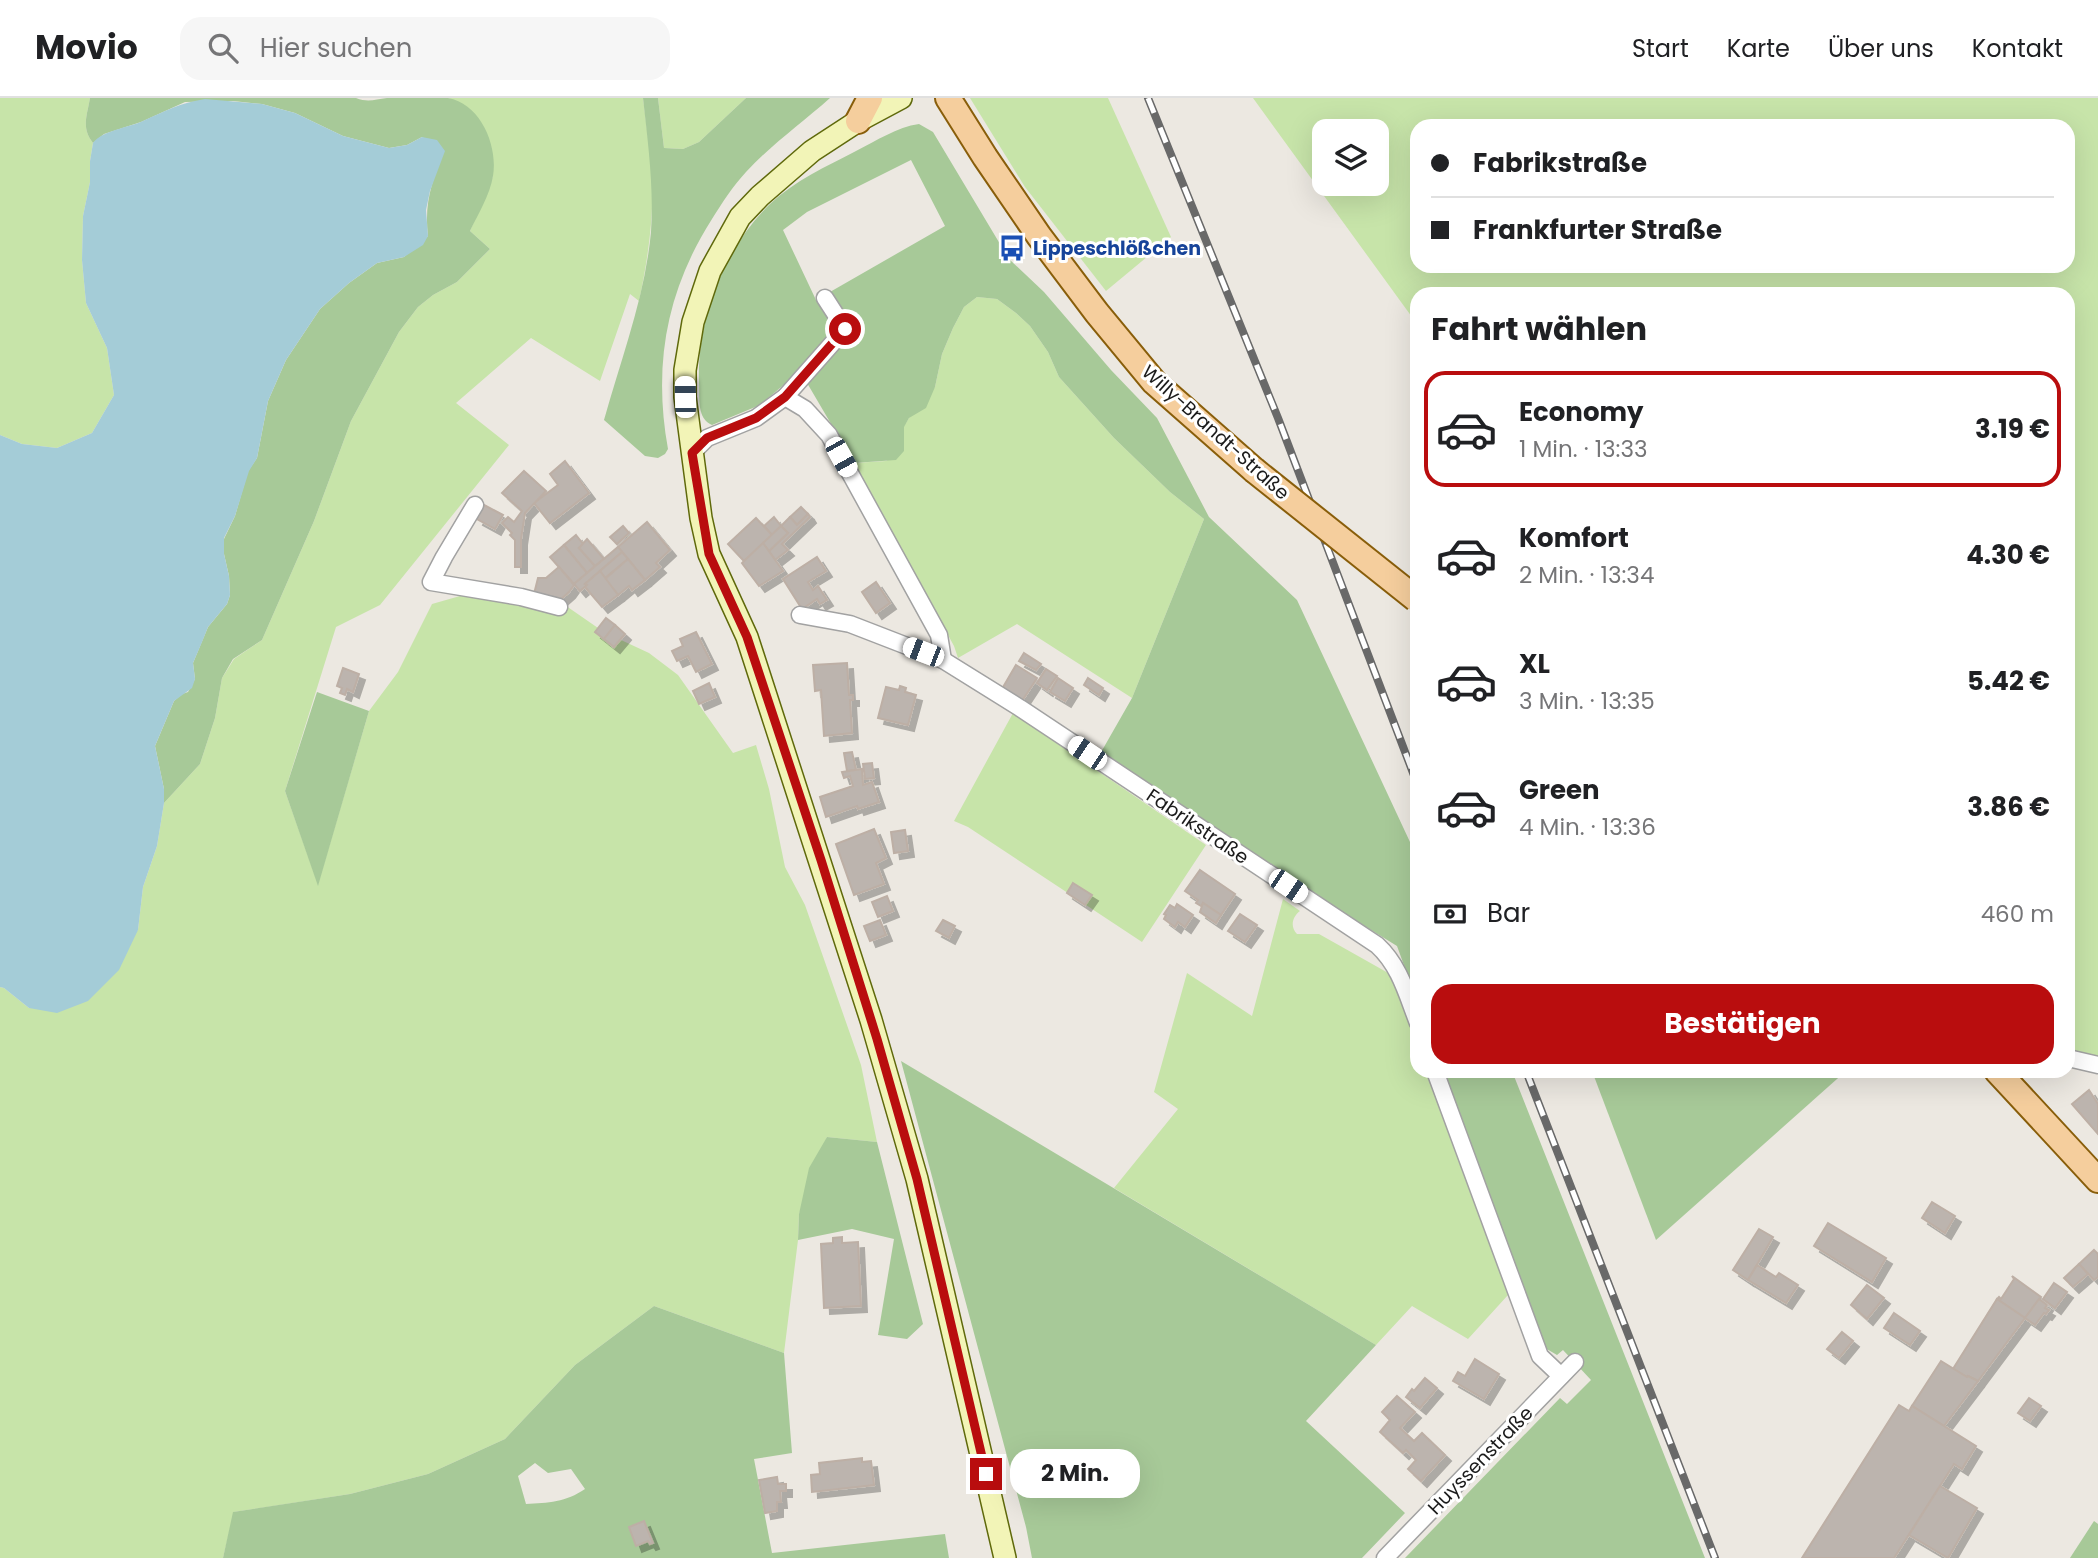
<!DOCTYPE html>
<html lang="de">
<meta charset="utf-8">
<style>
body{margin:0;font-family:Poppins,sans-serif;background:#f6f6f6;color:#202124;height:100vh;display:flex;flex-direction:column;font-size:26px;white-space:nowrap}
*{box-sizing:border-box;margin:0}
p{font-size:23px;color:#757577}
.icon{flex:none;width:38px;height:38px;fill:none;stroke:currentColor;stroke-width:2;stroke-linecap:round;stroke-linejoin:round}
.map{position:relative;flex:1;overflow:hidden}
.panel{position:absolute;left:1410px;top:189px;width:665px;height:791px;display:flex;flex-direction:column;background:#fff;border-radius:21px;box-shadow:0 7px 28px #0002}
.panel>*{flex:none}
.guide{position:absolute;left:1410px;top:21px;width:665px;height:154px;border-radius:21px;box-shadow:0 7px 28px #0002;display:grid;align-content:center;height:154px;padding:0 21px;background:#fff}
.controls{position:absolute;left:1312px;top:21px;display:grid;gap:14px}
.controls a{display:grid;place-items:center;width:77px;height:77px;border-radius:14px;background:#fff;box-shadow:0 7px 28px #0002;font-size:35px}
.end{position:absolute;width:32px;height:32px;margin:-16px;border:9px solid #b90d0e;background:#fff;box-shadow:0 0 0 4px #fff}
.from{border-radius:50%}
.bubble{position:absolute;height:49px;border-radius:21px;background:#fff;box-shadow:0 7px 28px #0002;font-size:23px;font-weight:700;line-height:49px;text-align:center}
.car{position:absolute;width:21px;height:42px;margin:-21px -10px;border-radius:9px;box-shadow:0 0 5px 2px #0007;background:linear-gradient(#fff 24%,#345 0 40%,#fff 0 76%,#345 0 86%,#fff 0)}
.guide b{display:flex;align-items:center;gap:24px;height:66px;font-size:26px}
.guide b+b{border-top:2px solid #e0e0e0}
.guide i{width:18px;height:18px;background:#202124}
ul{padding:0;list-style:none}
li{display:flex;align-items:center;gap:21px;height:116px;margin:0 14px 10px;padding:0 7px;border:4px solid transparent;border-radius:21px}
li div{flex:1}
li b{display:block;font-size:26px}
li em{font-style:normal;font-weight:700}
li.active{border-color:#b90d0e}
li>.icon{width:63px;height:63px;stroke-width:1.5}
h2{padding:0 21px;font-size:32px;line-height:84px}
.pay{display:flex;align-items:center;gap:18px;height:77px;padding:0 21px;font-size:26px}
.pay p{margin-inline-start:auto}
.button{display:flex;gap:14px;margin-top:auto;padding:14px 21px}
.button a{flex:1;height:80px;border-radius:21px;background:#b90d0e;color:#fff;font-size:28px;font-weight:700;line-height:80px;text-align:center}
header{display:flex;align-items:center;gap:42px;box-sizing:border-box;height:98px;padding:0 35px;background:#fff;border-bottom:2px solid #e0e0e0}
header strong{font-size:33px}
nav{display:flex;gap:38px;margin-inline-start:auto;font-size:24px}
.search{width:490px;height:63px;background:#f6f6f6;display:flex;align-items:center;gap:18px;box-sizing:border-box;padding:0 24px;border-radius:21px;color:#757577;font-size:26px}
.map>svg:first-child{display:block}
.grass{fill:#c7e4a9;fill-rule:evenodd}
.forest{fill:#a7c998;fill-rule:evenodd}
.water{fill:#a4ccd7}
.building{fill:#bcb4ae;stroke:#bdafa5;stroke-width:2;filter:url(#shadow)}
.lines{fill:none;stroke-linecap:round;stroke-linejoin:round}
.minor-casing{stroke:#a2a2a2;stroke-width:19}
.secondary-casing{stroke:#5f690b;stroke-width:24}
.primary-casing{stroke:#895e0a;stroke-width:28}
.minor{stroke:#fff;stroke-width:16}
.secondary{stroke:#f2f4b7;stroke-width:21}
.primary{stroke:#f5ce9d;stroke-width:24}
.rail-casing{stroke:#696969;stroke-width:8}
.rail{stroke:#fff;stroke-width:5;stroke-dasharray:16;stroke-linecap:butt}
.primary-bridge-casing{stroke:#895e0a;stroke-width:28;stroke-linecap:butt}
.primary-bridge{stroke:#f5ce9d;stroke-width:24}
.route{stroke:#b90d0e;stroke-width:9}
.labels{text-anchor:middle;stroke-width:6;stroke-linejoin:round;paint-order:stroke}
.transit-label{font-size:19px;font-weight:bold;fill:#164399;stroke:#fff;text-anchor:start}
.street-label{font-size:19px;fill:#1b1b1b;stroke:#fff}
</style>
<header>
<strong>Movio</strong>
<div class="search"><svg class="icon" aria-label="search" viewBox="0 0 24 24"><circle cx="10" cy="10" r="6"/><path d="M15 15l6 6"/></svg>Hier suchen</div>
<nav><a>Start</a><a>Karte</a><a>Über uns</a><a>Kontakt</a></nav>
</header>
<div class="map">
<svg width="2098" height="1460" viewBox="0 0 2098 1460">
<defs>
<filter id="shadow"><feDropShadow dx="6" dy="6" stdDeviation="0" flood-color="#0004"/></filter>
</defs>
<rect width="100%" height="100%" fill="#ece8e1"/>
<!-- grass -->
<g class="grass">
<path d="M0 0H90C87 18 81 30 93 45L90 63V84L83 118 82 162 86 205 107 250 114 297 92 335 57 350 22 346 0 337Z"/>
<path d="M448 0H643C646 25 650 51 652 77 654 119 648 161 639 203L630 196 600 283 531 240 456 305 509 347 380 507 336 529 285 693 318 786 369 613 398 574 432 506 474 494 559 503 598 530 595 533 613 550 621 542 649 555 678 577 733 655 756 647 769 691 785 769 805 807 861 967 877 1044 827 1039 799 1116 798 1142 784 1255 654 1208 575 1267 505 1341 428 1376 350 1396 234 1414 223 1460H0V889L4 890 29 910 138 832 143 789 157 748 164 705 200 666 215 620 222 580 234 561 262 542 314 423 351 323 399 234 418 209 433 197 457 184 490 151 470 133 493 78 462 6Z"/>
<path d="M658 0H746L699 44 683 51 664 50Z"/>
<path d="M970 0H1108L1171 139 1106 193 1025 89Z"/>
<path d="M1253 0H2098V958L2074 953 2068 944V196H1418L1417 226ZM1418 28H2068V168H1418ZM1325 33H1377V86H1325Z"/>
<path d="M977 199 997 201 1016 215 1030 228 1048 254 1059 279 1114 340 1170 394 1204 421 1132 600 1017 526 958 560 954 548 854 365 886 363 903 353 904 328 909 320 935 289 942 256 953 230 964 209Z"/>
<path d="M1013 615 1206 747 1142 844 968 729 954 723Z"/>
<path d="M1283 801 1300 813C1292 819 1290 829 1297 836H1319L1390 876 1417 946 1418 973H1428L1508 1197 1468 1241 1412 1208 1376 1247 1114 1090 1178 1011 1154 994 1187 875 1252 918Z"/>
</g>
<!-- forest -->
<g class="forest">
<path d="M90 0H356C369 5 375 1 387 0 400 0 436 0 448 0 481 6 498 48 493 78 490 97 478 116 470 133L490 151 457 184 433 197 418 209 399 234 351 323 314 423 262 542 233 561 222 580 215 620 200 666 164 705V691L155 648 174 603 182 596 188 594 195 581 193 565 208 529 227 506 230 497 229 478 224 456V441L235 418 248 373 257 360 268 303 286 262 320 211 349 185 377 165 404 159 428 138C424 105 432 83 444 53L422 39 407 47 389 50 343 38 295 15 262 6 233 3 185 4 141 24 104 36 93 45C81 30 87 18 90 0Z"/>
<path d="M643 0H658L664 50 683 51 699 44 746 0H830C802 25 772 46 746 74 733 88 722 105 712 121 666 193 653 268 668 351L665 356 658 360 645 358 604 322C621 261 645 199 651 134 654 89 648 45 643 0Z"/>
<path d="M919 26 933 34 1009 161 1044 194 1111 272 1157 320 1209 419 1297 502 1417 759V903L1397 848 1311 795 1100 656 1132 600 1204 421 1170 394 1114 340 1059 279 1048 254 1030 228 1016 215 997 201 977 199 964 209 953 230 942 256 935 289 926 310 909 320 904 329V353L896 362 854 365 800 273 760 307 712 327C696 320 700 299 699 284 697 220 724 151 770 106 794 83 827 68 856 53 876 43 897 29 919 26ZM911 62 945 128 816 202 783 132 807 114Z"/>
<path d="M317 594 369 613 318 788 285 693Z"/>
<path d="M901 963 1376 1247 1306 1323 1405 1415 1362 1460H1032L1026 1429Z"/>
<path d="M1443 973H1512L1705 1460H1405L1560 1300 1567 1306 1591 1282 1563 1252 1557 1257 1545 1250Z"/>
<path d="M1592 973H1846L1656 1142Z"/>
<path d="M827 1039 877 1044 923 1226 907 1241 878 1237 894 1141 852 1131 798 1142 799 1116 809 1070Z"/>
<path d="M654 1208 784 1255 792 1355 754 1361 772 1455 945 1436 949 1460H223L233 1414 350 1396 428 1376 505 1341 575 1267ZM535 1365 548 1375 571 1371 585 1391C566 1404 548 1405 526 1406L518 1378Z"/>
<path d="M2094 1423 2098 1426V1460H2070Z"/>
</g>
<!-- water -->
<path class="water" d="M205 1 262 6 295 15 343 38 389 50 407 47 422 39 437 42 445 53 430 93 426 112 428 138 423 147 404 159 377 165 349 185 320 211 286 262 268 303 257 360 249 373 235 418 224 440V456L229 478 230 497 227 506 208 529 202 544 193 565 195 581 192 590 174 603 155 648 164 691V705L157 748 143 789 138 832 119 872 88 903 57 915 29 910 4 890 0 889V337L22 346 57 350 92 335 114 297 107 250 86 205 82 162 83 118 90 84V63L93 45C103 32 128 30 143 23 165 13 180 5 205 1Z"/>
<!-- building -->
<g class="building">
<path d="M565 363 589 395 550 425 534 405 558 387 550 376Z"/>
<path d="M524 373 546 393 525 415 521 441V469H515V442L510 437 512 435 502 425 508 419 514 424 522 413 502 395Z"/>
<path d="M484 407 503 417 495 431 477 421Z"/>
<path d="M801 409 808 416 797 427 790 419Z"/>
<path d="M808 416 810 419 782 446 788 452 775 462 769 453 788 435 781 428 790 419 797 427Z"/>
<path d="M774 419 781 428 772 437 764 428Z"/>
<path d="M756 420 772 437 744 463 728 446Z"/>
<path d="M647 424 670 452 656 465 660 469 645 482 618 449Z"/>
<path d="M623 428 629 435 617 446 610 439Z"/>
<path d="M781 428 788 435 769 453 763 445Z"/>
<path d="M576 437 583 446 579 450 595 468 587 475 564 447Z"/>
<path d="M587 441 604 461 595 468 579 450Z"/>
<path d="M763 445 783 473 759 488 742 465Z"/>
<path d="M564 447 587 475 574 486 550 459Z"/>
<path d="M618 449 622 454 585 486 587 487 580 493 574 486Z"/>
<path d="M622 454 628 461 605 480 600 473Z"/>
<path d="M817 459 826 473 808 484 813 492 818 488 827 502 820 506 817 501 802 511 783 481Z"/>
<path d="M628 461 645 482 632 492 629 488 618 497 605 481Z"/>
<path d="M559 469 574 487 569 494 559 503 534 496 538 480H546Z"/>
<path d="M600 473 618 497 602 509 585 489 587 487 585 486Z"/>
<path d="M876 484 890 505 876 515 862 494Z"/>
<path d="M606 520 615 527 604 541 595 534Z"/>
<path d="M615 527 625 536 614 549 604 541Z"/>
<path d="M696 534 712 566 696 574 688 558 677 563 672 553 683 548 680 541Z"/>
<path d="M1024 555 1041 566 1036 572 1019 563Z"/>
<path d="M847 565 849 597H853V602H850L852 635 824 638 821 592 815 593 813 567Z"/>
<path d="M1016 567 1037 580 1022 603 1002 591Z"/>
<path d="M343 570 359 576 353 594 347 591 345 597 340 595 342 590 337 588Z"/>
<path d="M1046 571 1057 578 1047 592 1037 585Z"/>
<path d="M1058 580 1073 590 1065 603 1050 594Z"/>
<path d="M1088 580 1103 590 1099 597 1084 587Z"/>
<path d="M709 585 715 599 699 606 693 593Z"/>
<path d="M900 588 906 590 905 594 916 597 908 627 878 620 886 589 899 592Z"/>
<path d="M852 654 856 672 847 673 844 655Z"/>
<path d="M872 665 874 680 865 681 863 666Z"/>
<path d="M862 671 863 687 872 684 879 704 858 711 857 708 826 719 820 699 853 688 850 678 844 680 842 674Z"/>
<path d="M874 731 886 760 876 765 884 786 854 797 836 746Z"/>
<path d="M905 732 908 753 894 755 891 734Z"/>
<path d="M1200 772 1235 796 1221 817 1203 805 1201 808 1196 805 1198 802 1185 793Z"/>
<path d="M1073 785 1092 797 1085 807 1067 795Z"/>
<path d="M887 798 893 813 878 819 872 804Z"/>
<path d="M1203 805 1221 817 1216 825 1200 814Z"/>
<path d="M1177 806 1193 817 1185 829 1178 824 1175 829 1164 821 1166 817 1164 816 1170 807 1175 810Z"/>
<path d="M1240 816 1257 827 1245 844 1228 833Z"/>
<path d="M880 822 886 837 870 843 864 828Z"/>
<path d="M943 822 955 828 949 840 936 833Z"/>
<path d="M2089 992 2098 1006V1036L2072 1006Z"/>
<path d="M1932 1104 1955 1118 1945 1135 1922 1120Z"/>
<path d="M1828 1125 1886 1160 1872 1184 1814 1148Z"/>
<path d="M1759 1131 1773 1139 1748 1182 1733 1172Z"/>
<path d="M842 1139V1145L858 1144 861 1208 824 1210 821 1146 833 1145V1140Z"/>
<path d="M2094 1152 2098 1156V1179L2094 1182 2079 1166Z"/>
<path d="M2079 1166 2088 1176 2073 1189 2064 1180Z"/>
<path d="M1757 1167 1776 1179 1779 1175 1798 1187 1786 1205 1748 1182Z"/>
<path d="M2012 1178 2041 1199 2025 1220 1997 1201 1999 1199 2001 1201 2014 1181Z"/>
<path d="M2054 1185 2067 1194 2055 1210 2043 1201Z"/>
<path d="M1867 1187 1884 1200 1867 1221 1851 1207Z"/>
<path d="M1997 1201 2025 1220 1978 1283 1968 1278 1967 1279 1953 1271Z"/>
<path d="M2039 1201 2047 1207 2045 1210 2049 1212 2046 1216 2044 1215 2035 1227 2025 1220Z"/>
<path d="M1894 1215 1920 1233 1910 1247 1884 1230Z"/>
<path d="M1842 1234 1853 1243 1839 1260 1827 1251Z"/>
<path d="M1475 1261 1499 1276 1484 1301 1453 1283 1458 1274 1465 1278Z"/>
<path d="M1941 1263 1967 1279 1968 1278 1978 1283 1944 1328 1912 1308Z"/>
<path d="M1425 1280 1437 1290 1420 1310 1406 1299 1412 1291 1414 1293Z"/>
<path d="M1397 1298 1415 1314 1400 1330 1414 1343 1422 1335 1445 1357 1421 1383 1408 1371 1416 1362 1406 1352 1403 1355 1380 1334 1390 1322 1382 1314Z"/>
<path d="M2029 1300 2041 1308 2030 1323 2018 1315Z"/>
<path d="M1899 1307 1909 1313 1912 1308 1976 1348 1962 1371 1954 1366 1894 1460H1802Z"/>
<path d="M862 1360V1364L871 1363 874 1387 812 1394 811 1377 820 1376 819 1365Z"/>
<path d="M777 1379 778 1386H786V1393H780L781 1404H777V1413L765 1415 759 1382Z"/>
<path d="M1940 1388 1977 1410 1948 1460 1909 1437Z"/>
<path d="M644 1423 653 1445 650 1446 648 1443 636 1448 629 1429Z"/>
</g>
<g class="lines">
<!-- minor casing -->
<g class="minor-casing">
<g id="minor">
<path d="M785 299 805 311 829 337 939 537 943 562"/>
<path d="M692 355 707 340 756 320 785 299 845 231 825 200"/>
<path d="M475 407 444 459 431 484 521 499 559 509"/>
<path d="M800 517 850 526 943 562 1020 610 1377 847C1400 868 1407 897 1418 925"/>
<path d="M2068 960 2098 967"/>
<path d="M1435 973 1540 1258 1561 1278"/>
<path d="M1385 1460 1575 1264"/>
</g>
</g>
<!-- secondary casing -->
<g class="secondary-casing">
<path id="secondary" d="M901 0 858 23 812 53 760 98 740 119 710 173 693 224 685 272V299L701 420 709 456 747 539 871 922 917 1081 1005 1460"/>
</g>
<!-- primary casing -->
<g class="primary-casing">
<g id="primary">
<path d="M948 0 985 59 1039 138 1097 215 1154 284 1254 372"/>
<path d="M858 23 870 0"/>
<path d="M1997 973 2098 1082"/>
</g>
</g>
<!-- minor -->
<use href="#minor" class="minor"/>
<!-- secondary -->
<use href="#secondary" class="secondary"/>
<!-- primary -->
<use href="#primary" class="primary"/>
<!-- rail casing -->
<g class="rail-casing">
<g id="rail">
<path d="M1148 0 1278 320 1418 688"/>
<path d="M1526 973 1715 1460"/>
</g>
</g>
<!-- rail -->
<use href="#rail" class="rail"/>
<!-- primary-bridge casing -->
<g class="primary-bridge-casing">
<path id="primary-bridge" d="M1254 372 1416 501"/>
</g>
<!-- primary-bridge -->
<use href="#primary-bridge" class="primary-bridge"/>
</g>
<g class="lines">
<!-- route -->
<path class="route" d="M845 231 785 299 756 320 707 340 692 355 709 456 747 539 821 762 877 941 917 1081 986 1376"/>
</g>
<!-- icons -->
<defs>
<g id="bus-bare" transform="scale(2.1)"><path d="M-5-6H5V4H4V6H2V4H-2V6H-4V4H-5ZM-3.5-4V0h7V-4ZM-3.5 1.2v1.5H-2V1.2ZM2 1.2v1.5H3.5V1.2Z" fill="#1a4fb4" stroke="#fff" stroke-width="2.5" paint-order="stroke"/></g>
</defs>
<g fill-rule="evenodd">
<use href="#bus-bare" x="1012" y="150"/>
</g>
<g class="labels">
<!-- transit labels -->
<g class="transit-label">
<text x="1033" y="157">Lippeschlößchen</text>
</g>
<!-- street labels -->
<g class="street-label">
<text transform="translate(1216 334) rotate(42)" y="7">Willy-Brandt-Straße</text>
<text transform="translate(1198 728) rotate(34)" y="7">Fabrikstraße</text>
<text transform="translate(1480 1362) rotate(-46)" y="7">Huyssenstraße</text>
</g>
</g>
</svg>
<div class="controls">
<a><svg class="icon" aria-label="layers" viewBox="0 0 24 24"><path d="M12 4l9 5-9 5-9-5zM3 14l9 5 9-5"/></svg></a>
</div>
<i class="end from" style="left:845px;top:231px"></i>
<i class="end" style="left:986px;top:1376px"></i>
<div class="bubble" style="left:1010px;top:1351px;width:130px">2 Min.</div>
<i class="car" style="left:685px;top:299px;rotate:359deg"></i>
<i class="car" style="left:841px;top:359px;rotate:151deg"></i>
<i class="car" style="left:923px;top:554px;rotate:291deg"></i>
<i class="car" style="left:1087px;top:655px;rotate:304deg"></i>
<i class="car" style="left:1288px;top:788px;rotate:124deg"></i>
<div class="guide">
<b><i class="from"></i>Fabrikstraße</b>
<b><i></i>Frankfurter Straße</b>
</div>
<section class="panel">
<h2>Fahrt wählen</h2>
<ul>
<li class="active"><svg class="icon" aria-label="car" viewBox="0 0 24 24"><path d="M5 17H2v-5l4-1 3-4h7l3 4 3 1v5h-3M9 17h6M6 11h13"/><circle cx="7" cy="17" r="2"/><circle cx="17" cy="17" r="2"/></svg><div><b>Economy</b><p>1 Min. · 13:33</p></div><em>3.19 €</em></li>
<li><svg class="icon" aria-label="car" viewBox="0 0 24 24"><path d="M5 17H2v-5l4-1 3-4h7l3 4 3 1v5h-3M9 17h6M6 11h13"/><circle cx="7" cy="17" r="2"/><circle cx="17" cy="17" r="2"/></svg><div><b>Komfort</b><p>2 Min. · 13:34</p></div><em>4.30 €</em></li>
<li><svg class="icon" aria-label="car" viewBox="0 0 24 24"><path d="M5 17H2v-5l4-1 3-4h7l3 4 3 1v5h-3M9 17h6M6 11h13"/><circle cx="7" cy="17" r="2"/><circle cx="17" cy="17" r="2"/></svg><div><b>XL</b><p>3 Min. · 13:35</p></div><em>5.42 €</em></li>
<li><svg class="icon" aria-label="car" viewBox="0 0 24 24"><path d="M5 17H2v-5l4-1 3-4h7l3 4 3 1v5h-3M9 17h6M6 11h13"/><circle cx="7" cy="17" r="2"/><circle cx="17" cy="17" r="2"/></svg><div><b>Green</b><p>4 Min. · 13:36</p></div><em>3.86 €</em></li>
</ul>
<div class="pay"><svg class="icon" aria-label="cash" viewBox="0 0 24 24"><path d="M3 7h18v10H3z"/><circle cx="12" cy="12" r="2"/></svg>Bar<p>460 m</p></div>
<div class="button"><a>Bestätigen</a></div>
</section>
</div>
